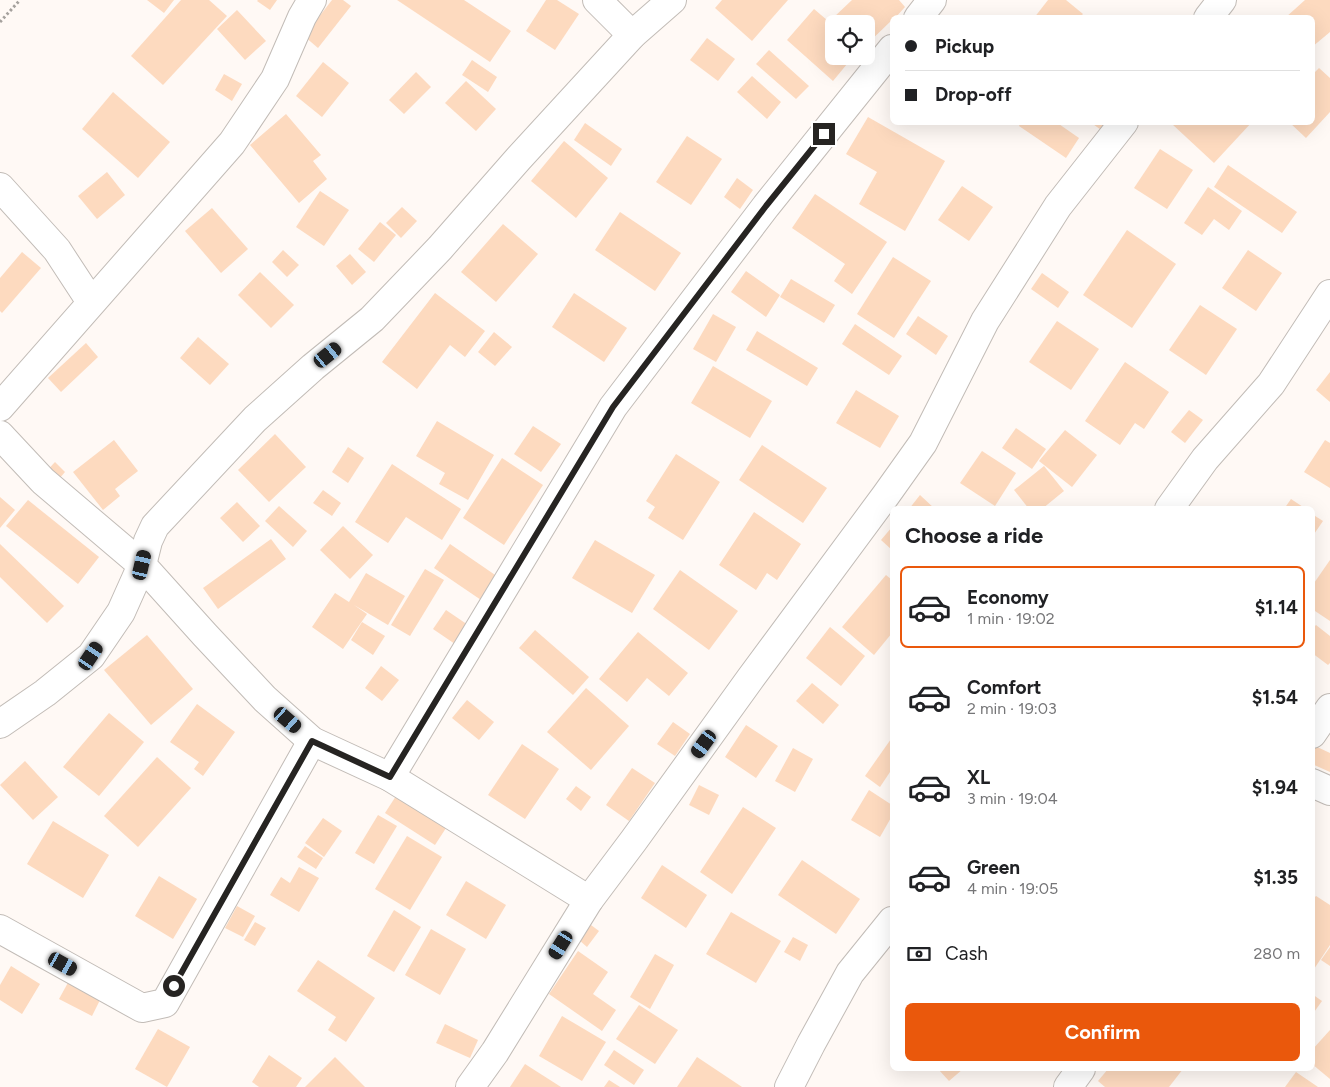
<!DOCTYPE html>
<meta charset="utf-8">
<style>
body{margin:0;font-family:Figtree,sans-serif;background:#f6f6f6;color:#202124;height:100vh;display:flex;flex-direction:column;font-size:19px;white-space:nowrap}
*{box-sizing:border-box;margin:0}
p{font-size:16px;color:#757577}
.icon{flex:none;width:28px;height:28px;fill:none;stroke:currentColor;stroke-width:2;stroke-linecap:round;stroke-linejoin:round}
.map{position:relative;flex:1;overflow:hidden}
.side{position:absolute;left:890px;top:506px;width:425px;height:565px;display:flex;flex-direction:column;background:#fff;border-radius:8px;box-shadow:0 5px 20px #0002}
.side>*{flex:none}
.guide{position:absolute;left:890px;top:15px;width:425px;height:110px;border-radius:8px;box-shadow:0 5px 20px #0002;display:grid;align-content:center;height:110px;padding:0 15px;background:#fff}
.controls{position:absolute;left:825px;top:15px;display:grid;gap:10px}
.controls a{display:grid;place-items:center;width:50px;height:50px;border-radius:8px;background:#fff;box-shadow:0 5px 20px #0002;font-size:25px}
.end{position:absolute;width:22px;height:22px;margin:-11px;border:6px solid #262422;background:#fff;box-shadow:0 0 0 2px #fff}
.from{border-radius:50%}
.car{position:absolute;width:15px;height:30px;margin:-15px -8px;border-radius:6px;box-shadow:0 0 4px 1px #0007;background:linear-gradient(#222 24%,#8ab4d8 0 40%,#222 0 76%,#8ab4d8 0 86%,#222 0)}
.guide b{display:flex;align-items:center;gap:18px;height:48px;font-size:19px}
.guide b+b{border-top:1px solid #e0e0e0}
.guide i{width:12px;height:12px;background:#202124}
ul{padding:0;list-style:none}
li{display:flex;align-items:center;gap:15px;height:82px;margin:0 10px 8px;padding:0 5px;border:2px solid transparent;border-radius:8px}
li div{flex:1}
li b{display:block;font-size:19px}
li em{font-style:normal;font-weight:700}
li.on{border-color:#ea580c}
li>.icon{width:45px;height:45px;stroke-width:1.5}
h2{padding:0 15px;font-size:22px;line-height:60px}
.pay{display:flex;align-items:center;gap:12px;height:55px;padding:0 15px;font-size:19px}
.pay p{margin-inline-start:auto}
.primary-button{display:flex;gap:10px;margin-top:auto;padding:10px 15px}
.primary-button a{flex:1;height:58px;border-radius:8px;background:#ea580c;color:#fff;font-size:20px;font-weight:700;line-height:58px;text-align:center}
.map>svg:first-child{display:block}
.building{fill:#fddabf}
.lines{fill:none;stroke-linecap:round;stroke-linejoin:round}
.minor-casing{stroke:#c2bcb7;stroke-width:30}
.path{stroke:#a5a19d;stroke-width:3;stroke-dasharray:2.5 2.5;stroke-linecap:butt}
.minor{stroke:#fff;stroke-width:28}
.route{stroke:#262422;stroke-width:6}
</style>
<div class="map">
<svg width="1330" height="1087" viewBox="0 0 1330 1087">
<rect width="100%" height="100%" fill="#fff9f5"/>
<!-- building -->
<g class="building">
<path d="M147 0H174L164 13Z"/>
<path d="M181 0H209L227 16 163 85 131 56Z"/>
<path d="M258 0H277L270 10 257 1Z"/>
<path d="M332 0H343L351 6 318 48 304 36Z"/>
<path d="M397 0H464L511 31 490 62Z"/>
<path d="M546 0H557L579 14 555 50 526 31Z"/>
<path d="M722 0H788L752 41 715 8Z"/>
<path d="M852 0H899L905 7 895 18H892V20L866 45V24H838L833 18Z"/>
<path d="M1048 0H1066L1083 14 1079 18H1034Z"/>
<path d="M1305 0H1330V32L1312 47V18H1285Z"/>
<path d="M814 9 834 26V34L829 39 834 43V56H849L852 58 833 81 787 40Z"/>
<path d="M237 10 266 41 245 60 217 29Z"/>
<path d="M707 38 735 59 718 81 690 60Z"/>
<path d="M769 50 809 86 796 99 756 64Z"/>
<path d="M472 60 497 77 488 92 462 75Z"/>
<path d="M323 62 349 83 322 117 296 96Z"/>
<path d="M1319 68 1330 78V112L1306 138 1289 122H1312V75Z"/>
<path d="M416 72 431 87 404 114 389 100Z"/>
<path d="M224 74 242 84 232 101 215 90Z"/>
<path d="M752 76 781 102 767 119 737 92Z"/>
<path d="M466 81 496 109 476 131 445 103Z"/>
<path d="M113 92 170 142 138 178 82 129Z"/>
<path d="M286 114 321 155 313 161 327 179 299 203 250 145Z"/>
<path d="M868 117 945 161 905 231 859 204 877 172 846 154Z"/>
<path d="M1021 122H1056L1079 138 1066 158 1019 126Z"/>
<path d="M1090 122H1111L1104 132Z"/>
<path d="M1174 122H1252L1214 163 1172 124Z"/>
<path d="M585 123 622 149 611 166 574 140Z"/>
<path d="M687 136 722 159 691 205 656 182Z"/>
<path d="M564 141 608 178 576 218 531 181Z"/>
<path d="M1160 149 1193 170 1167 209 1134 188Z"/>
<path d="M1228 165 1297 212 1282 233 1214 187Z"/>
<path d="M107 172 125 195 97 219 78 196Z"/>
<path d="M737 178 753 190 740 209 724 197Z"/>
<path d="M962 186 993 207 969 241 938 220Z"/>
<path d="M1208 187 1242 211 1229 230 1214 219 1202 235 1184 223Z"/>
<path d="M320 191 349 210 324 246 296 227Z"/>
<path d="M815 194 887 242 852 294 834 281 845 264 792 228Z"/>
<path d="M402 207 417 221 401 238 386 223Z"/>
<path d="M212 208 248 249 221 273 185 231Z"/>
<path d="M620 212 681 253 655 291 595 250Z"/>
<path d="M380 222 396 235 374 262 358 249Z"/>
<path d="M503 224 538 254 496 302 461 272Z"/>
<path d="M1127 230 1176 264 1132 328 1083 295Z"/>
<path d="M283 250 299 265 287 277 272 262Z"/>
<path d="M1248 250 1282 273 1256 311 1222 288Z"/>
<path d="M22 252 41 268 2 313 0 311V278Z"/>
<path d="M350 254 366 272 352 285 336 266Z"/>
<path d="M893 257 931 281 894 338 857 314Z"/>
<path d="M746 271 780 295 766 317 731 292Z"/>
<path d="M260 272 294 305 271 328 238 295Z"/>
<path d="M1042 273 1069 292 1058 308 1031 289Z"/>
<path d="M791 279 835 305 824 323 780 297Z"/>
<path d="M435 293 485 331 465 357 450 345 417 389 382 362Z"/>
<path d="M574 293 627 328 604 362 552 327Z"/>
<path d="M1200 305 1237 329 1206 375 1169 350Z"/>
<path d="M713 314 736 327 716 362 693 349Z"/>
<path d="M918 316 948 336 936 355 906 334Z"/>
<path d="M1057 321 1099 349 1071 390 1029 362Z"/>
<path d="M855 324 902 356 889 375 842 344Z"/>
<path d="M757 331 818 368 807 386 746 350Z"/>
<path d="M494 332 512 347 495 366 478 352Z"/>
<path d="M198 337 229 364 210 385 180 358Z"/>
<path d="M86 343 98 357 61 392 48 378Z"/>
<path d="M1125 362 1169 392 1144 429 1135 423 1120 445 1085 421Z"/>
<path d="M713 366 772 401 750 438 691 403Z"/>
<path d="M1330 372V402L1316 390Z"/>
<path d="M856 390 899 416 880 448 836 423Z"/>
<path d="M1189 410 1203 420 1185 443 1171 432Z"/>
<path d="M437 421 494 455 468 500 439 484 445 473 416 456Z"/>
<path d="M533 426 561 444 541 472 514 454Z"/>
<path d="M1016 428 1046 449 1032 469 1002 448Z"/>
<path d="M1065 430 1097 455 1072 487 1039 461Z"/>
<path d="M275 434 306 467 269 502 238 470Z"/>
<path d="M114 440 138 471 115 489 120 496 103 510 73 472Z"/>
<path d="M1325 440 1330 443V488L1304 472Z"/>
<path d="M762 445 827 488 803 523 739 480Z"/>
<path d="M348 447 364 458 348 483 332 472Z"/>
<path d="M982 451 1016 473 995 506 960 483Z"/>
<path d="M676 454 720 482 683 540 648 518 655 507 646 501Z"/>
<path d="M502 458 543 485 504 545 463 518Z"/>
<path d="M55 462 65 472 53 486 42 476Z"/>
<path d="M392 464 461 509 442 540 406 517 388 543 355 522Z"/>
<path d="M1044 466 1064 491 1042 509H1029L1014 490Z"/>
<path d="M323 490 341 503 332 516 313 503Z"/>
<path d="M920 495 935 509H909Z"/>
<path d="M0 497 15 510 0 528Z"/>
<path d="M1291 499 1306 509H1284Z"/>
<path d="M28 500 99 557 78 584 6 526Z"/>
<path d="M237 502 260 526 243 542 220 518Z"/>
<path d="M279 506 307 531 293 547 265 521Z"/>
<path d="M754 512 801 544 777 580 767 573 756 590 719 565Z"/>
<path d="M1312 514 1323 521 1312 537Z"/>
<path d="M343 526 373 555 350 579 320 550Z"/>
<path d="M892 527V550L881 540Z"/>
<path d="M271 539 286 559 218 609 203 588Z"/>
<path d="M595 540 655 575 632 613 572 578Z"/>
<path d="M0 544 64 606 47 623 0 577Z"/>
<path d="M450 544 501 579 484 602 434 568Z"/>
<path d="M1330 560V621L1312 609V586Z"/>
<path d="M425 569 444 580 410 636 391 625Z"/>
<path d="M680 570 738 611 709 650 653 609Z"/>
<path d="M366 573 405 596 388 625 354 605 367 614 343 649 312 627 335 593 349 602Z"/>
<path d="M886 575 892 580V633L874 655 842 627Z"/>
<path d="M446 610 468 625 455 644 433 629Z"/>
<path d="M362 622 385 636 373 655 351 640Z"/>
<path d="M1316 625 1330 636V663L1328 665 1312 653V629Z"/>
<path d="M830 627 865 656 841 686 806 658Z"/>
<path d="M535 630 589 677 573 695 519 648Z"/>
<path d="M638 632 688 673 669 696 647 678 627 702 599 679Z"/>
<path d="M147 635 193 689 151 725 104 670Z"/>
<path d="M381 666 399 680 382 701 365 688Z"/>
<path d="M812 683 839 705 823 724 796 701Z"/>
<path d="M586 688 629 726 591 770 547 732Z"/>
<path d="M467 700 494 722 479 740 452 718Z"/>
<path d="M197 704 235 732 203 776 194 769 199 762 170 742Z"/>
<path d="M109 713 144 742 99 796 63 767Z"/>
<path d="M673 722 690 734 675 756 657 744Z"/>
<path d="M746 725 778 746 756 778 725 757Z"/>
<path d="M891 739 892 741V769L880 787 865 776Z"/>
<path d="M522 744 559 769 525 819 488 795Z"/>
<path d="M1315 746 1330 753V772L1312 764V751Z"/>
<path d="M793 748 813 759 795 792 775 781Z"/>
<path d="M157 757 191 788 138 847 104 816Z"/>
<path d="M25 761 58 797 33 820 0 785Z"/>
<path d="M632 768 655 783 629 821 606 805Z"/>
<path d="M699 785 719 795 709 815 689 805Z"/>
<path d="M576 786 591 797 581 811 566 799Z"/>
<path d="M869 790 892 805V816L880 837 851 820Z"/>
<path d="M396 796 446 828 435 845 385 813Z"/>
<path d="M743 807 776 828 732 894 700 872Z"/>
<path d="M378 815 397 826 374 864 355 853Z"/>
<path d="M323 818 342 831 324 857 305 843Z"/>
<path d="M53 821 109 855 83 898 27 864Z"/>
<path d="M407 836 442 857 410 910 375 889Z"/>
<path d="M305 846 323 858 316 869 297 857Z"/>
<path d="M802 860 860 899 836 934 778 895Z"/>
<path d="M662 865 707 895 686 928 641 898Z"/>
<path d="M299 867 319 878 299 912 270 895 281 877 290 883Z"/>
<path d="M159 876 197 899 173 939 135 916Z"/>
<path d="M466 881 506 905 486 939 446 915Z"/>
<path d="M1316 896 1330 905V945L1312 972V900Z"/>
<path d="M237 906 255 916 243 937 225 928Z"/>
<path d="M394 910 421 927 394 972 367 956Z"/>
<path d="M731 912 781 941 756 983 706 954Z"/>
<path d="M255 922 266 928 255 946 244 940Z"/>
<path d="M591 925 599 931 587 947 579 940Z"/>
<path d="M431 929 466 949 440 995 405 975Z"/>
<path d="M793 937 808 945 800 961 784 952Z"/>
<path d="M1330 947V966L1321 960Z"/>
<path d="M578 951 608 972 593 994 616 1010 602 1031 549 994Z"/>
<path d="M655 954 674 965 650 1009 630 997Z"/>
<path d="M318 960 375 998 346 1042 328 1030 336 1017 297 991Z"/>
<path d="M11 966 40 984 22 1014 0 1000V985Z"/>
<path d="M70 979 102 996 92 1016 59 999Z"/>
<path d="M1312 994 1322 1001 1312 1015Z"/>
<path d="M639 1005 678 1030 655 1064 616 1039Z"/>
<path d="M562 1016 606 1042 582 1081 539 1056Z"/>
<path d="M445 1024 478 1040 470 1058 436 1043Z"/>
<path d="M158 1029 190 1047 167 1087 135 1069Z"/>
<path d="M1330 1030V1079L1312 1064V1050Z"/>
<path d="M614 1050 644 1070 634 1085 604 1065Z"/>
<path d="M269 1055 302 1078 296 1087H259L252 1082Z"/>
<path d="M335 1057 365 1087H305Z"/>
<path d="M697 1057 742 1087H677Z"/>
<path d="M525 1064 561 1087H510Z"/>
<path d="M938 1069H963L949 1081Z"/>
<path d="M1108 1069H1183L1169 1087H1105L1098 1081Z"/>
<path d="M1296 1072 1318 1087H1285Z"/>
<path d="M609 1080 620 1087H604Z"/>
</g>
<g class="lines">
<!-- minor casing -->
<g class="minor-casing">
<g id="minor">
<path d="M597 0 632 35"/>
<path d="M918 18 932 0"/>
<path d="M1208 18 1222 0"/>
<path d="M0 187 57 250 91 302"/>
<path d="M0 407 232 143 275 79 302 17 312 0"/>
<path d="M0 435 43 481 142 565 121 612 91 656 45 693 0 724"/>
<path d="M1169 509 1205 459 1271 384 1330 294"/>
<path d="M1312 734 1330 708"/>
<path d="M390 777 613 407 766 206 892 49"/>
<path d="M1312 783 1330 791"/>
<path d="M589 900 390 777 312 741 265 699 205 635 142 565 148 541 155 526 255 419 313 367 372 319 440 248 519 158 632 35 672 0"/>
<path d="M0 929 142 1008 165 1003 312 741"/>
<path d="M470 1087 495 1052 589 900 634 840 750 679 886 495 923 443 985 321 1058 206 1124 122"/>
<path d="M789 1087 811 1044 850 973 892 921"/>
<path d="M1068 1087 1081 1069"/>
</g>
</g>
<!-- path -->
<path class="path" d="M0 22 20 0"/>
<!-- minor -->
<use href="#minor" class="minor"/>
</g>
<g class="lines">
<!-- route -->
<path class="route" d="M174 986 312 741 390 777 613 407 766 206 824 134"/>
</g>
</svg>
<div class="controls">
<a><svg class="icon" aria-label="locate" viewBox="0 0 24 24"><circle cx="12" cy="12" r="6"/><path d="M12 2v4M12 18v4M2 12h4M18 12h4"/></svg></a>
</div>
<i class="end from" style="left:174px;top:986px"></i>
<i class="end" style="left:824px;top:134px"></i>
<i class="car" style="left:328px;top:355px;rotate:51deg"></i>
<i class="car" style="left:142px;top:565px;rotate:13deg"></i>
<i class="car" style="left:91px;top:656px;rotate:34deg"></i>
<i class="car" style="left:288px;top:720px;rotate:131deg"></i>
<i class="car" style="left:704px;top:744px;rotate:216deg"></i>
<i class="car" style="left:561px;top:945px;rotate:212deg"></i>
<i class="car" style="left:63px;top:964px;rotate:119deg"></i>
<div class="guide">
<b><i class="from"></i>Pickup</b>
<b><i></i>Drop-off</b>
</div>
<section class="side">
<h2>Choose a ride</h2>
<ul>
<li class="on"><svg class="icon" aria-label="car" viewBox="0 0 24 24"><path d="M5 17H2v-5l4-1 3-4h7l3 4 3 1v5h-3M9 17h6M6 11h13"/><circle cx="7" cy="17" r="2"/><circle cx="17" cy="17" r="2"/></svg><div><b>Economy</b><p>1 min · 19:02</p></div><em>$1.14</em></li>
<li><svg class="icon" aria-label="car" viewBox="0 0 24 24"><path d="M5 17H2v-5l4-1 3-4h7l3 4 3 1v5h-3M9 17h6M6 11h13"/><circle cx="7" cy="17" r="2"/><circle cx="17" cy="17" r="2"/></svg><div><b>Comfort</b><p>2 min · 19:03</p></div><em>$1.54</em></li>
<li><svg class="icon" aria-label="car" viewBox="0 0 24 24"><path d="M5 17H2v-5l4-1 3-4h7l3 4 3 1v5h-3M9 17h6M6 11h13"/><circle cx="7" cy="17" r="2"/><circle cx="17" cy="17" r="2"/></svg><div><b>XL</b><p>3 min · 19:04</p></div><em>$1.94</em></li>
<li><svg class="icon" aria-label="car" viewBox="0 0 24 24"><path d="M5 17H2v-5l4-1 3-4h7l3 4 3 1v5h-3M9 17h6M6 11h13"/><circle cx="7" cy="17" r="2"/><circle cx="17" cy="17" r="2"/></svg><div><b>Green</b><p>4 min · 19:05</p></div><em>$1.35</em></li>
</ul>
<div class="pay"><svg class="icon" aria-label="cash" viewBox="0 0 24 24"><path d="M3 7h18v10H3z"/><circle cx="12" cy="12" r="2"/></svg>Cash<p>280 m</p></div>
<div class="primary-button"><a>Confirm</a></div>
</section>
</div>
